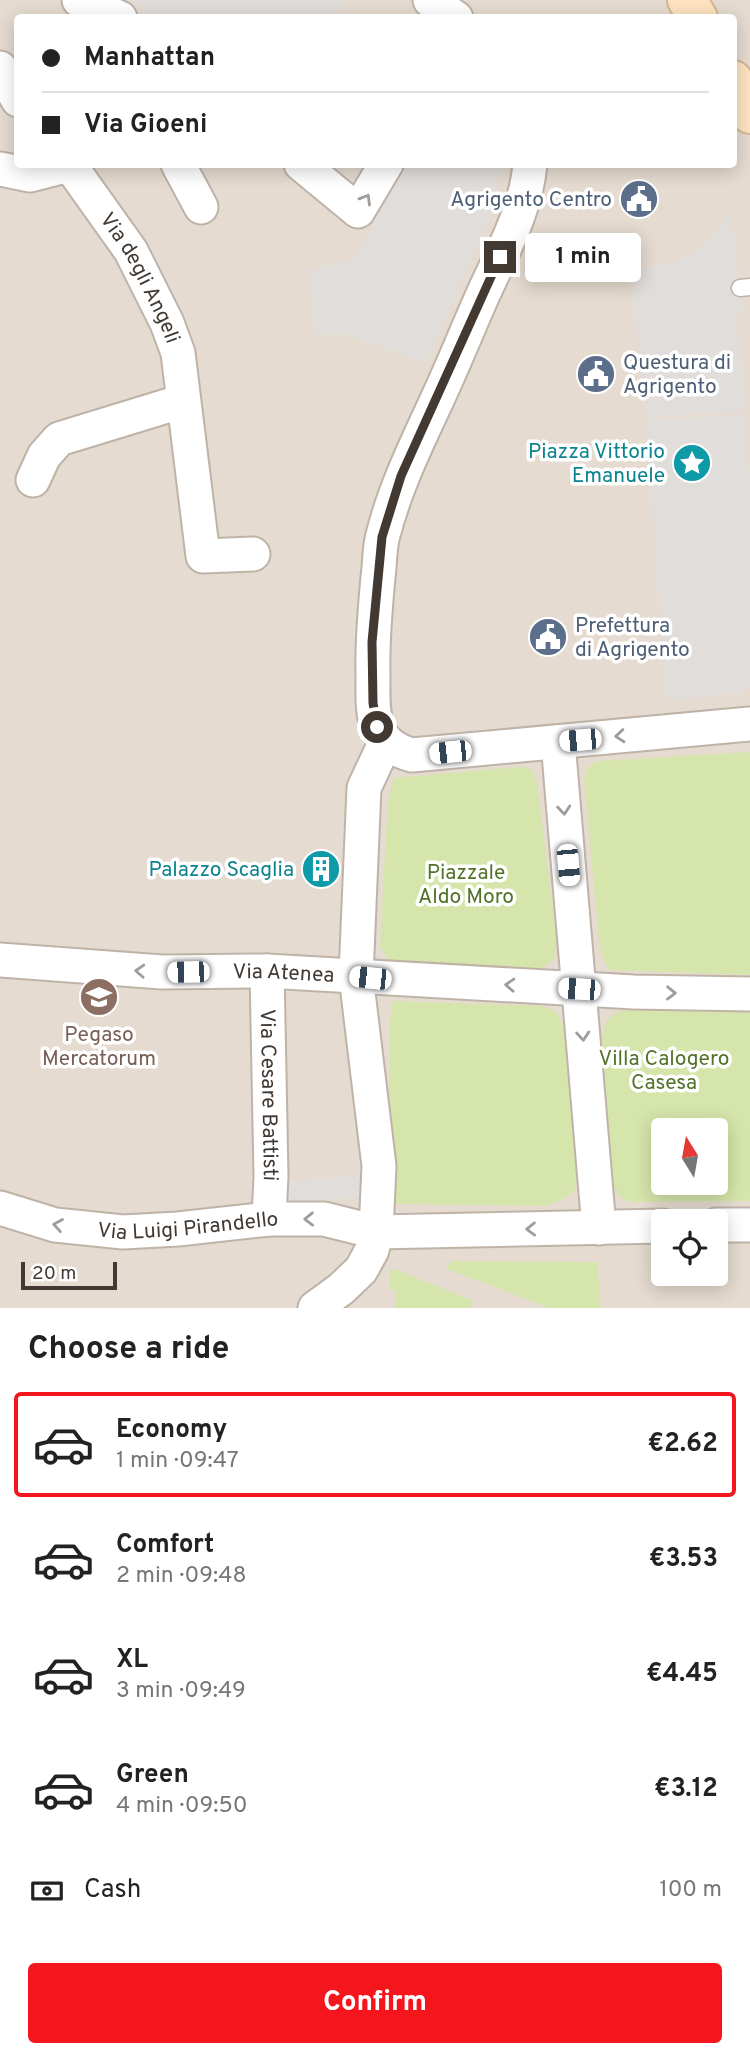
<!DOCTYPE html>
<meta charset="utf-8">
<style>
body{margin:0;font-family:Overpass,sans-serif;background:#f2f2f2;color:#222;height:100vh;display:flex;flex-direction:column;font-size:26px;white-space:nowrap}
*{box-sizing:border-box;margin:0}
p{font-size:23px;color:#767676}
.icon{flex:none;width:38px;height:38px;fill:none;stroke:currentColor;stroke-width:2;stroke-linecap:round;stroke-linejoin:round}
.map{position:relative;height:1308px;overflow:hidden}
.sheet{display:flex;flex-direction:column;background:#fff;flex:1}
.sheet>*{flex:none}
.banner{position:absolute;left:14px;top:14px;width:723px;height:154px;border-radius:7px;box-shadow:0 4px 18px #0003;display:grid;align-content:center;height:154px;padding:0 28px;background:#fff}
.needle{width:46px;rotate:349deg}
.tools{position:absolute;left:651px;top:1118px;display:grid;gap:14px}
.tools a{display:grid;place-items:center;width:77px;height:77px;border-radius:7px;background:#fff;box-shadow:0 4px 18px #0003;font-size:35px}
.scale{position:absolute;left:21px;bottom:18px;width:96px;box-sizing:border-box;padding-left:7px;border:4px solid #423933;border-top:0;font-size:19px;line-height:24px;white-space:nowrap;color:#423933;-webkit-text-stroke:5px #fff;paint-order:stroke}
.end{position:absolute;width:32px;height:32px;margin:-16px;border:9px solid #423933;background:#fff;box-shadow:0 0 0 4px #fff}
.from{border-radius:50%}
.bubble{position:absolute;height:49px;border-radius:7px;background:#fff;box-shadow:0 4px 18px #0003;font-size:23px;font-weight:700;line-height:49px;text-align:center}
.car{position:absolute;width:21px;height:42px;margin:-21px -10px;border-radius:9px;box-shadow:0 0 5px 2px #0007;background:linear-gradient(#fff 24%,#345 0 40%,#fff 0 76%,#345 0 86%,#fff 0)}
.banner b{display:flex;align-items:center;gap:24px;height:66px;font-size:26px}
.banner b+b{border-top:2px solid #e0e0e0}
.banner i{width:18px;height:18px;background:#222}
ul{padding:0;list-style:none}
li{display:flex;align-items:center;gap:21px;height:105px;margin:0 14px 10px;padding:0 14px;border:4px solid transparent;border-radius:7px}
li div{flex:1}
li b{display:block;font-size:26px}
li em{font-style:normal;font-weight:700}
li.active{border-color:#f5151c}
li>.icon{width:63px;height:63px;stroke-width:1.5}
h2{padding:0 28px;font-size:32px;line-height:84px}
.pay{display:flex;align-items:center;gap:18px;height:77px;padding:0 28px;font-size:26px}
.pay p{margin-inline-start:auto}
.button{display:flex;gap:14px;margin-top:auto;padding:14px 28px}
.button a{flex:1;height:80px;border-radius:7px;background:#f5151c;color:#fff;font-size:28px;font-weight:700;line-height:80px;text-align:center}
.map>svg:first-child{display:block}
.residential{fill:#e5dbd0;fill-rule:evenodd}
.green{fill:#d6e5ab;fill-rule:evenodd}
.parking{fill:#e1dddb}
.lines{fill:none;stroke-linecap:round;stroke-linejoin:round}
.lane-casing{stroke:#bfb3a8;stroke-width:19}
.street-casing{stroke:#bfb3a8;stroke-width:37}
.secondary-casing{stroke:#d3b795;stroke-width:42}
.lane{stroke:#fff;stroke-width:16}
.street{stroke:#fff;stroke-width:33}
.secondary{stroke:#fde3c0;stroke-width:38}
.oneway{stroke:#a09c99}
.route{stroke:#423933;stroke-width:9}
.labels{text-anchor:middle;stroke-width:7;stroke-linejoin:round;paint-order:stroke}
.service-label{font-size:21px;fill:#4e5e75;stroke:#fff;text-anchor:start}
.street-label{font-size:21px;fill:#423933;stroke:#fff}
.culture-label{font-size:21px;fill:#0d838f;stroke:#fff;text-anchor:end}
.park-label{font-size:21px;fill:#527228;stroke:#fff}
.education-label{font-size:21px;fill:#785e54;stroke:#fff}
</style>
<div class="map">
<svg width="750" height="1308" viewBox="0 0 750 1308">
<rect width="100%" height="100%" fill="#f1eae2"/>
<!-- residential -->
<path class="residential" d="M0 0H750V1308H0ZM18 18H733V164H18ZM663 1130H716V1183H663ZM663 1222H716V1274H663Z"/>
<!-- green -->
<g class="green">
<path d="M750 752V975L610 970 605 963 600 948 584 782C584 770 589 763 601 761Z"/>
<path d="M519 767 532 770 537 783 557 942 554 959 540 970 396 964 389 960 380 946 388 800 394 778Z"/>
<path d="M393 1001 542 1006 551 1009 558 1015 566 1033 579 1176 574 1191 563 1199 546 1206 393 1204C394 1154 389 1105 390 1056 390 1037 389 1019 393 1001Z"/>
<path d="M628 1010 750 1012V1201L630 1202 618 1196 613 1184 602 1038C604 1021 611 1012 628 1010ZM716 1130V1183H663V1130Z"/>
<path d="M452 1261 597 1262 601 1308H549L447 1269V1266Z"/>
<path d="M391 1268 472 1300 470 1308H395V1291L389 1289Z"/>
</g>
<!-- parking -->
<g class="parking">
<path d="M127 0H345L334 17 149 18 142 13 145 8Z"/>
<path d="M404 165H500L499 176 491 212 426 363 345 334 316 335 310 270 357 258 393 180Z"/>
<path d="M730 211 743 309 738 312 737 318 744 410 645 418 631 272 672 263 695 251 714 235Z"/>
<path d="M744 414 750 485V684L741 693 667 700 645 421Z"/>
<path d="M377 1174 375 1196 277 1204 276 1183Z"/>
</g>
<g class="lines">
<!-- lane casing -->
<g class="lane-casing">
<path id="lane" d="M740 288 750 287"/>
</g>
<!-- street casing -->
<g class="street-casing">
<g id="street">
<path d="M79 0 120 18"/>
<path d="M430 0 456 18"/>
<path d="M0 68 18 100"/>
<path id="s1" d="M69 164 131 251 167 323 178 353 203 556 253 554"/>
<path d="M178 164 201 207"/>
<path d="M301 164 358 211 386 164"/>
<path d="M530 164C526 212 500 256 481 299 466 333 452 368 436 402 416 445 395 488 383 535 379 549 380 564 378 577 375 610 372 641 373 673 373 710 369 744 412 755L750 724"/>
<path d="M0 169 30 175 69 165"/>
<path d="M33 480 44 456 59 439 183 401"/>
<path d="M558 742 599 1228"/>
<path id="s2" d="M0 960 162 972 267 971 634 992 750 994"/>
<path id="s3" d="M267 971 271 1176 269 1219"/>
<path id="s4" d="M0 1208 55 1225 123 1232 178 1229 269 1219H324L376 1232 663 1226"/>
<path d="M716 1225H750"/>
<path d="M315 1308 341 1289 361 1270 372 1250 376 1232 379 1166 356 976 364 788 386 741"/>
</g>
</g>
<!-- secondary casing -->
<g class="secondary-casing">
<g id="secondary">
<path d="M687 0 698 18"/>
<path d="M733 80 750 114"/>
</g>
</g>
<!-- lane -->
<use href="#lane" class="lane"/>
<!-- street -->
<use href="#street" class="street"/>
<!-- secondary -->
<use href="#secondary" class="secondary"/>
</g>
<!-- one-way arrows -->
<defs><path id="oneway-chevron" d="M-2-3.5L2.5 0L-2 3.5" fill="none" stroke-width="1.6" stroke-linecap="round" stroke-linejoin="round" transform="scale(1.75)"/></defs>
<g class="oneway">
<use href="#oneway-chevron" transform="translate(366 199) rotate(-59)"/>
<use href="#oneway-chevron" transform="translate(620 736) rotate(175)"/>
<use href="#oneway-chevron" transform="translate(564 810) rotate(85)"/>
<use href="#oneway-chevron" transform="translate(140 971) rotate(-177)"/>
<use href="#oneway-chevron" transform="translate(510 985) rotate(-177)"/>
<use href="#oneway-chevron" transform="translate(671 993) rotate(1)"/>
<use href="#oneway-chevron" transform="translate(583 1036) rotate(85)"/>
<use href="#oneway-chevron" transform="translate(309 1219) rotate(179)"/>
<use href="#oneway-chevron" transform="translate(58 1225) rotate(-170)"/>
<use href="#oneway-chevron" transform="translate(531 1229) rotate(179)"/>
</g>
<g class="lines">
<!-- route -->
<path class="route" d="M377 727 373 703 372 642 382 537 401 476 500 257"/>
</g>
<!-- icons -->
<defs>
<g id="civic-disc" transform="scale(2.0125)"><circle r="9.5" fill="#5c6f8a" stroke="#fff"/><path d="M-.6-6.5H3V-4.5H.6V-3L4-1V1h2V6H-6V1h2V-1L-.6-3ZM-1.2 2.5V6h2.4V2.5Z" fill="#fff"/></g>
<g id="sight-disc" transform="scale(2.0125)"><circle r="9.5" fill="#0f9aa8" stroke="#fff"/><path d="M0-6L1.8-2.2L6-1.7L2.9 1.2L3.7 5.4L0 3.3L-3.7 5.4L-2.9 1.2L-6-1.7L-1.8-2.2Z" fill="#fff"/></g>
<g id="building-disc" transform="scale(2.0125)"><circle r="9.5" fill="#0f9aa8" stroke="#fff"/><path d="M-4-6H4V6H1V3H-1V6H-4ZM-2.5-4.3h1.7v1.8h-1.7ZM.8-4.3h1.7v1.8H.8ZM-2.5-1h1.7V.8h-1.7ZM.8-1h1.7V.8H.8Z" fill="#fff"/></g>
<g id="university-disc" transform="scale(2.0125)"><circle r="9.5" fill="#8d6e63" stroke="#fff"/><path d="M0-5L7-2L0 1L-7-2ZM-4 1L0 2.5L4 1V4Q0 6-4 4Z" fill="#fff"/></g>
</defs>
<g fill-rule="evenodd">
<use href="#civic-disc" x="639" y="199"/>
<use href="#civic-disc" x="596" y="374"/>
<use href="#sight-disc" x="692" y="463"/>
<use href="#civic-disc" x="548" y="637"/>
<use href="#building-disc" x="321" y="869"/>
<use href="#university-disc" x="99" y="997"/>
</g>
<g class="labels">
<!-- service labels -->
<g class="service-label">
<text x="612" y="206" text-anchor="end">Agrigento Centro</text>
<text x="623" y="369">Questura di<tspan x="623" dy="24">Agrigento</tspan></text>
<text x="575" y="632">Prefettura<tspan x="575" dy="24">di Agrigento</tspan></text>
</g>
<!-- street labels -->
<g class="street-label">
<text dy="7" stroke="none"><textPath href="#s1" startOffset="135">Via degli Angeli</textPath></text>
<text dy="7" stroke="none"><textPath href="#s2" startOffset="284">Via Atenea</textPath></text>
<text dy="7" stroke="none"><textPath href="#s3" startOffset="124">Via Cesare Battisti</textPath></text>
<text dy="7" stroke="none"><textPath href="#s4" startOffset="191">Via Luigi Pirandello</textPath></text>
</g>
<!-- culture labels -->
<g class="culture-label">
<text x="665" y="458">Piazza Vittorio<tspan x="665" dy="24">Emanuele</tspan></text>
<text x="294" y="876">Palazzo Scaglia</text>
</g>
<!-- park labels -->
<g class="park-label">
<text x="466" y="879">Piazzale<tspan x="466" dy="24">Aldo Moro</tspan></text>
<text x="664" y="1065">Villa Calogero<tspan x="664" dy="24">Casesa</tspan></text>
</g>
<!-- education labels -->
<g class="education-label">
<text x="99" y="1041">Pegaso<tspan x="99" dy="24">Mercatorum</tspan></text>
</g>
</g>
</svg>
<div class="tools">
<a><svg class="needle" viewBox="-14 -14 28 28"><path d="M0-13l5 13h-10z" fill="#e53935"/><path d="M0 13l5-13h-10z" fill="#767676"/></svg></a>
<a><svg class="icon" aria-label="locate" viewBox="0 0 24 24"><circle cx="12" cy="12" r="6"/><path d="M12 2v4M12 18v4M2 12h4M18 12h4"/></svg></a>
</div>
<div class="scale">20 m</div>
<i class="end from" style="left:377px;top:727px"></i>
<i class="end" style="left:500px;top:257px"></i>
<div class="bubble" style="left:525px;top:233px;width:116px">1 min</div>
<i class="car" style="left:580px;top:740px;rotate:265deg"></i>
<i class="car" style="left:450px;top:752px;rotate:264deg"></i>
<i class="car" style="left:568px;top:865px;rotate:175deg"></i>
<i class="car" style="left:188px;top:972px;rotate:269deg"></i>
<i class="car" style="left:370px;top:978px;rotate:276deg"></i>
<i class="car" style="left:579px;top:989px;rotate:274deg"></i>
<div class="banner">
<b><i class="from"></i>Manhattan</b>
<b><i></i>Via Gioeni</b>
</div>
</div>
<section class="sheet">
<h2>Choose a ride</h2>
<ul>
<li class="active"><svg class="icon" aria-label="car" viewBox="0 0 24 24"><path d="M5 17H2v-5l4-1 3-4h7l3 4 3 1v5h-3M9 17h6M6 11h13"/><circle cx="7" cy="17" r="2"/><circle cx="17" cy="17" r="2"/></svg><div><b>Economy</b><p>1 min · 09:47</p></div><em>€2.62</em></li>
<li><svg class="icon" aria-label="car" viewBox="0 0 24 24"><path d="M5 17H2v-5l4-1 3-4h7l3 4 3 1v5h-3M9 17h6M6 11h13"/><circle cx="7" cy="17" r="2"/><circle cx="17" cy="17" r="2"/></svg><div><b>Comfort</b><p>2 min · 09:48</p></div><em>€3.53</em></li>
<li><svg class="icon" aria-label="car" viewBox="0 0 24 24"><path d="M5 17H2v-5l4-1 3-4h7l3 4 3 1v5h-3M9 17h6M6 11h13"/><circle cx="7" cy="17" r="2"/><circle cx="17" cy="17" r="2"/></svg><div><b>XL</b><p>3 min · 09:49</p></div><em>€4.45</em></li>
<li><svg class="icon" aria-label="car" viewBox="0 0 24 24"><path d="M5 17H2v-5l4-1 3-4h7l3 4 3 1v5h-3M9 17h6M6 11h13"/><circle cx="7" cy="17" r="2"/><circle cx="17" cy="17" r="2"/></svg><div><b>Green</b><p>4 min · 09:50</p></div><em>€3.12</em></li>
</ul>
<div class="pay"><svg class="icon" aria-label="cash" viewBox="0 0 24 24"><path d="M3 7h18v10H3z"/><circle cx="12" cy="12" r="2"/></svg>Cash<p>100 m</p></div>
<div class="button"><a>Confirm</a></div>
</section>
